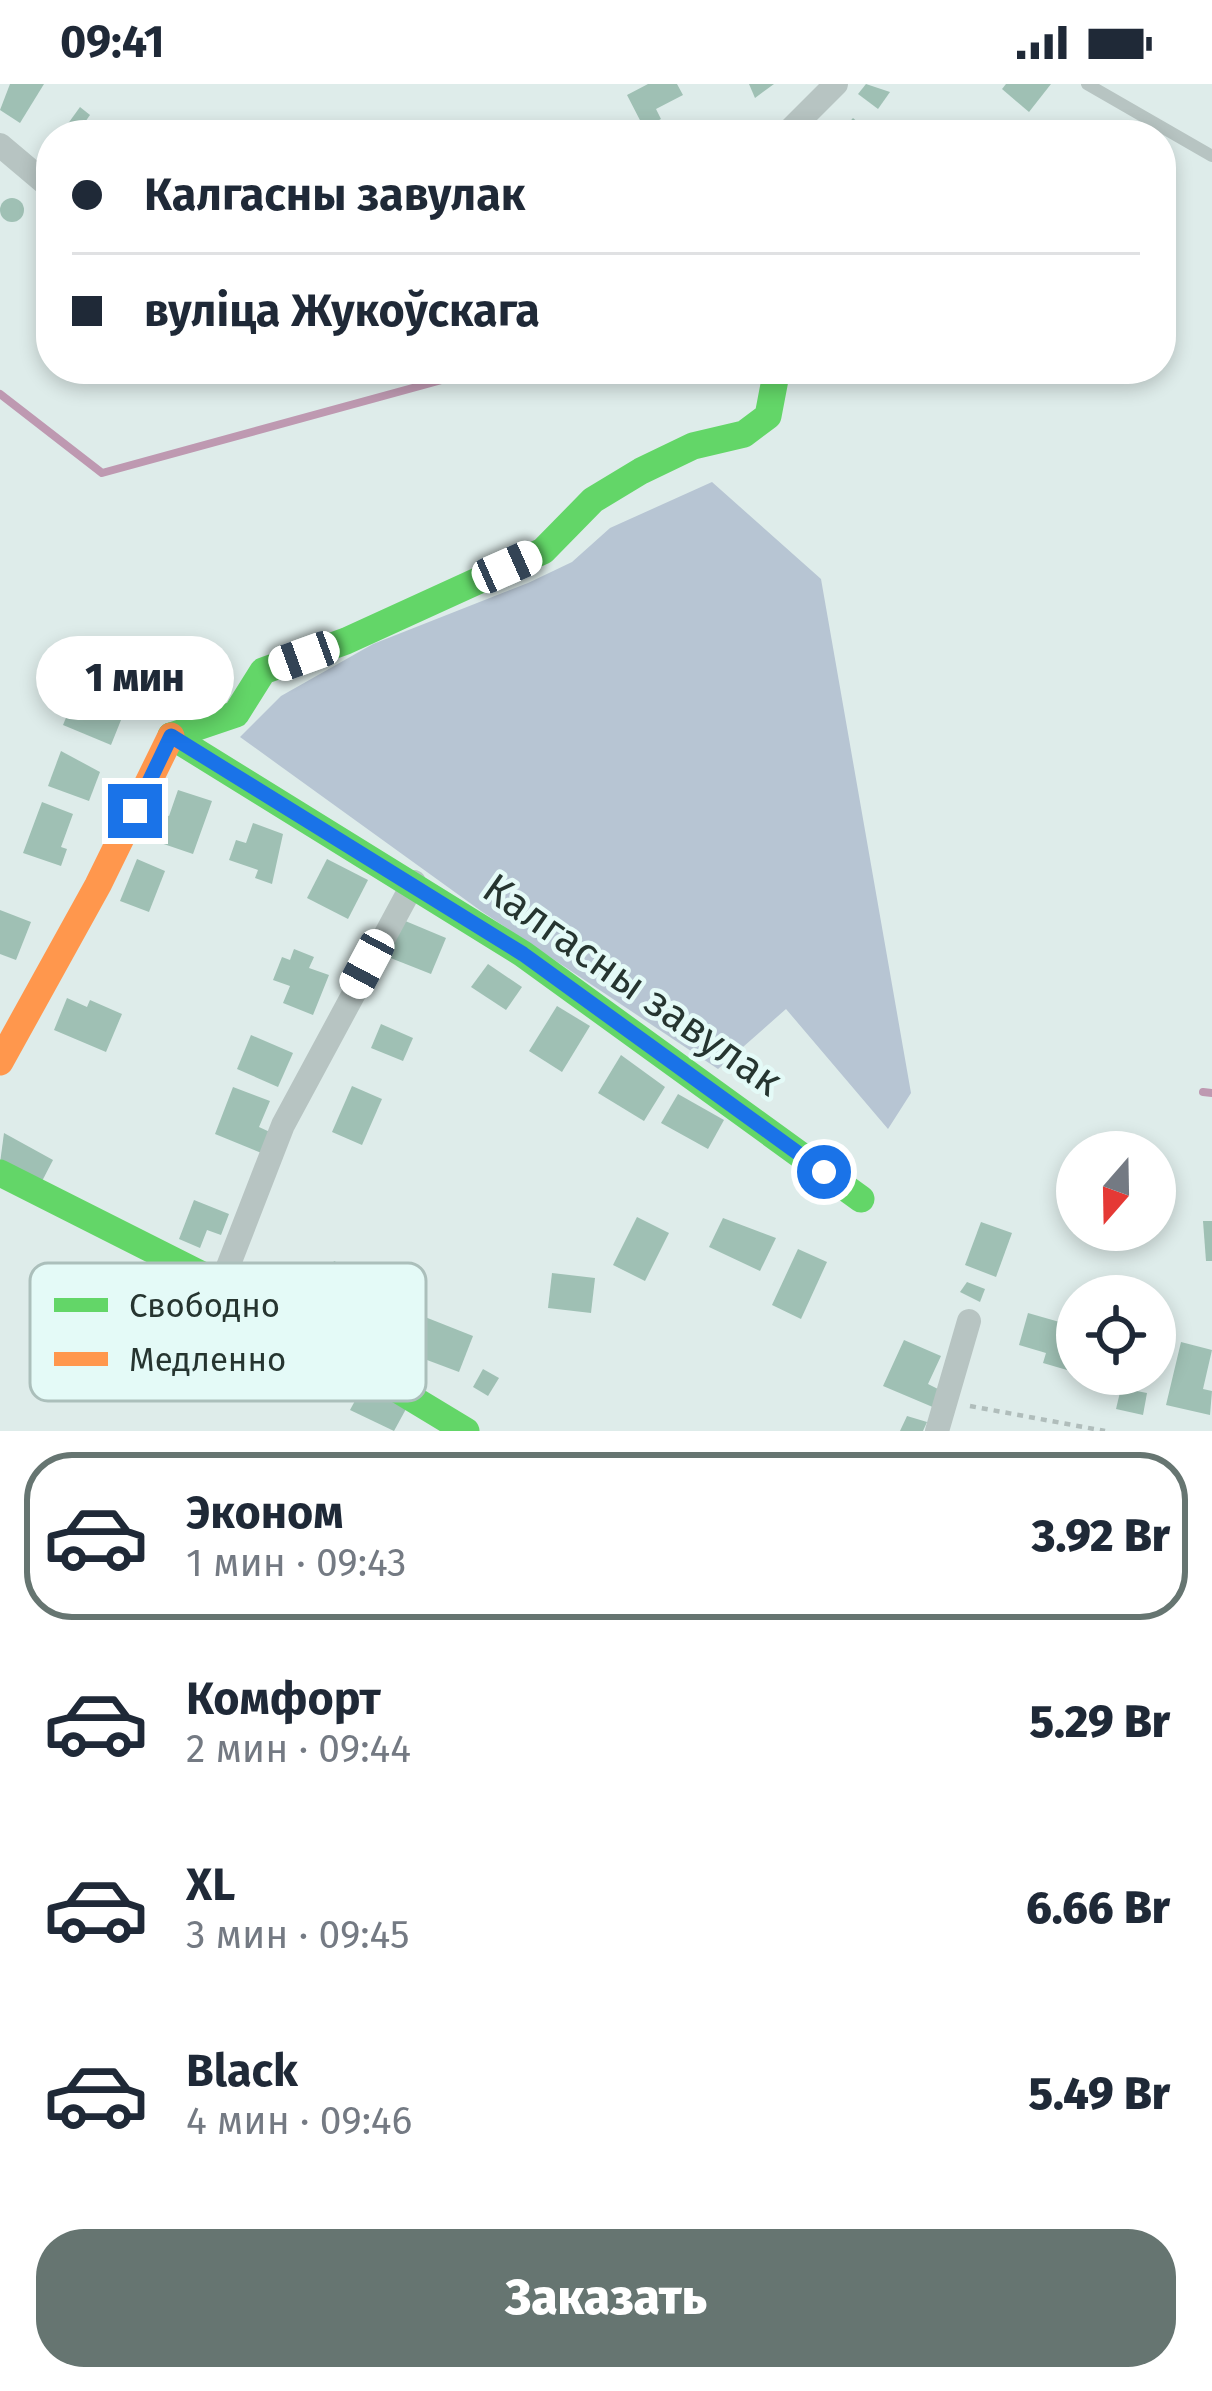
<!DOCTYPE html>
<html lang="ru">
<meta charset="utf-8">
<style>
body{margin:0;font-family:"Fira Sans",sans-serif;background:#f2f2f3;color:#1f2937;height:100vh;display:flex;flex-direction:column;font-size:45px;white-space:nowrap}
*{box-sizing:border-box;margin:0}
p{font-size:39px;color:#747a83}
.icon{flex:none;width:66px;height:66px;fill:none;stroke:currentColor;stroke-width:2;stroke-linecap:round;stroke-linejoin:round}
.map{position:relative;height:1347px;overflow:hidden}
.drawer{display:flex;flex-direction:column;background:#fff;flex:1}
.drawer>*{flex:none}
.hud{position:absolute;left:36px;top:36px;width:1140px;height:264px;border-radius:48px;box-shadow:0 6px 18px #0003;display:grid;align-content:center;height:264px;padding:0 36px;background:#fff}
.needle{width:78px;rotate:200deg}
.fabs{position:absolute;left:1056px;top:1047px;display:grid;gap:24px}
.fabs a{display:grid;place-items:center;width:120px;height:120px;border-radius:50%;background:#fff;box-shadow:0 6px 18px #0003;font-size:60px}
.end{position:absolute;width:54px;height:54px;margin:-27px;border:15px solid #1a73e8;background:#fff;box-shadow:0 0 0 6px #fff}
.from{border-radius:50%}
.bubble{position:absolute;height:84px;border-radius:42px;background:#fff;box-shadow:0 6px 18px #0003;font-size:39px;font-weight:800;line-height:84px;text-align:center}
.car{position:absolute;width:36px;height:72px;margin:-36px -18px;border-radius:15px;box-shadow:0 0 9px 3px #0007;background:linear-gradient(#fff 24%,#345 0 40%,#fff 0 76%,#345 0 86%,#fff 0)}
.hud b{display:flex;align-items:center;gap:42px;height:114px;font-size:45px}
.hud b+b{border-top:3px solid #e0e1e3}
.hud i{width:30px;height:30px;background:#1f2937}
ul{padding:21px 0 0;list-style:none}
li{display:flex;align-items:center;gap:36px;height:168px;margin:0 24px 18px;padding:0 12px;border:6px solid transparent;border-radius:48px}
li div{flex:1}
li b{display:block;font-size:45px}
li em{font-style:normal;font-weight:800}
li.on{border-color:#667571}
li>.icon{width:108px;height:108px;stroke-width:1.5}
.button{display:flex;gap:24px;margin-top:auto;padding:24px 36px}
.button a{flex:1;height:138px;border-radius:48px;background:#667571;color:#fff;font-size:48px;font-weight:800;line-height:138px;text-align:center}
.status{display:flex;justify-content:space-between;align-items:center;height:84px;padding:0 60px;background:#fff;direction:ltr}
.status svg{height:33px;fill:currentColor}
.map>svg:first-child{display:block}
.green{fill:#b7c5d3}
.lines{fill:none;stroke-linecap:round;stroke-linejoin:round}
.stream{stroke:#be99b1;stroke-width:8}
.building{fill:#9fc0b4}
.path{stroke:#b0bdbb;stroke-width:4.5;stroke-dasharray:6 6;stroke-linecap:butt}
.lane{stroke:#b7c4c2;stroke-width:12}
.street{stroke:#b7c4c2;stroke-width:24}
.fast{stroke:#63d668;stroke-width:27}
.slow{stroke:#ff974d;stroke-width:27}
.route{stroke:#1a73e8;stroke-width:15}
.labels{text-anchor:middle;stroke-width:9;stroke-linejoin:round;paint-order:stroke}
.street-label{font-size:42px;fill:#263530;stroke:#e4faf7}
.key{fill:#e4faf7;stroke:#abbfbb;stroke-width:3}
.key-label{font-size:33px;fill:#263530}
</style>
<div class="status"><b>09:41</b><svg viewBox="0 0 49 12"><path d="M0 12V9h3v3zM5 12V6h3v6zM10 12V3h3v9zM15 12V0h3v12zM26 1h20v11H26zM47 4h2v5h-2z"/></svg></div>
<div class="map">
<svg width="1212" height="1347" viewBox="0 0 1212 1347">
<rect width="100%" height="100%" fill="#deecea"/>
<!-- green -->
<path class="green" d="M712 398 821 495 911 1009 888 1045 786 925 718 985 481 827 240 653 281 612 373 560 528 499 572 478 610 444Z"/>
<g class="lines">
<!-- stream -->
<g class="stream">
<path d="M0 310 102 389 482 285"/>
<path d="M1203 1008 1212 1009"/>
</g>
</g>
<!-- building -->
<g class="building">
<path d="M10 0H44L20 39 0 26Z"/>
<path d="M648 0H677L683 11 656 25 661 35 644 44 627 11Z"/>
<path d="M749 0H774L755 14Z"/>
<path d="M866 0 890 8 878 25 858 10Z"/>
<path d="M1006 0H1051L1029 28 1002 5Z"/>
<path d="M80 23 90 31 78 48 67 41Z"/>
<path d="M853 34 872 51H838Z"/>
<path d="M100 39 115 51H91Z"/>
<circle cx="12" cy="126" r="12"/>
<path d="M75 612 123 631 111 661 63 641Z"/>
<path d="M61 667 100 688 89 717 48 702Z"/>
<path d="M178 706 212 717 193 770 146 754 155 728 169 732Z"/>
<path d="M42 718 73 730 61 763 67 765 61 782 23 769Z"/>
<path d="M253 739 283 750 272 800 255 794 258 786 229 776 236 756 246 759Z"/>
<path d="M137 775 165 787 149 828 120 817Z"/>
<path d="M327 775 368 796 348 835 307 814Z"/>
<path d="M0 826 31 838 16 876 0 870Z"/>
<path d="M403 836 446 854 431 890 388 873Z"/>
<path d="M294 865 314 873 309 884 329 891 313 931 283 919 290 902 273 896 282 873 290 876Z"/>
<path d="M488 880 522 903 506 926 471 903Z"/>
<path d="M67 914 87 923 90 916 122 930 106 968 54 946Z"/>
<path d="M557 922 590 942 562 988 529 967Z"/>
<path d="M381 940 413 954 403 977 371 964Z"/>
<path d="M251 951 293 969 278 1003 237 985Z"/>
<path d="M621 971 665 1003 644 1037 598 1009Z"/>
<path d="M352 1002 382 1015 362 1061 332 1048Z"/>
<path d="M233 1003 270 1017 259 1043 272 1049 264 1070 215 1050Z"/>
<path d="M678 1010 724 1036 708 1065 661 1039Z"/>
<path d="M4 1049 53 1076 40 1101 0 1079Z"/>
<path d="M194 1116 229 1130 221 1151 207 1146 200 1164 179 1155Z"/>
<path d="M637 1133 669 1149 645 1197 613 1181Z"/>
<path d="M723 1134 776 1154 760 1187 709 1163Z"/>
<path d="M1203 1137H1212V1177H1206Z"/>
<path d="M981 1138 1012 1149 996 1193 965 1181Z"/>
<path d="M798 1165 827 1178 801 1235 772 1221Z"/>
<path d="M334 1177 367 1193 370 1187 383 1194 362 1240 346 1230 351 1220 321 1206Z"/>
<path d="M552 1189 595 1194 591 1229 548 1224Z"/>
<path d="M967 1198 985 1205 980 1218 960 1208Z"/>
<path d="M1028 1229 1077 1243 1067 1286 1043 1279 1046 1269 1019 1261Z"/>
<path d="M425 1233 473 1252 459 1288 411 1270Z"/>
<path d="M904 1256 941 1272 928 1300 942 1307 935 1324 883 1302Z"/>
<path d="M1181 1258 1212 1266 1203 1305 1212 1307 1210 1331 1166 1321Z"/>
<path d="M483 1285 499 1294 488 1312 473 1303Z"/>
<path d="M363 1302 406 1325 394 1347 350 1326Z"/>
<path d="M1121 1304 1147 1309 1143 1331 1116 1325Z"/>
<path d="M907 1332 927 1338 923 1347H900Z"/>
</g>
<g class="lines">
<!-- path -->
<path class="path" d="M970 1322 1105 1347"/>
<!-- lane -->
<path class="lane" d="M1087 0 1212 72"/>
<!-- street -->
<g class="street">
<path d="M785 51 836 0"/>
<path d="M0 61 51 104"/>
<path d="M222 1198 283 1041 414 798"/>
<path d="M937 1347 969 1237"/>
</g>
<!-- fast -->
<g class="fast">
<path d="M171 652 523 870 861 1115"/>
<path d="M171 652 236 630 263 587 346 557 543 467 593 416 641 387 693 362 744 350 768 332 777 285"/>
<path d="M0 1089 238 1209 466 1347"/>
</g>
<!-- slow -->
<path class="slow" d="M0 978 98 801 171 652"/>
</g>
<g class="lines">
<!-- route -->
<path class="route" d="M135 727 171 652 523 870 824 1088"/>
</g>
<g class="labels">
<!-- street labels -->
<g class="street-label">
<text transform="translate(633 900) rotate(35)" y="15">Калгасны завулак</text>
</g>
</g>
<!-- legend -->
<rect x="30" y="1179" width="396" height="138" rx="18" class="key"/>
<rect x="54" y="1214" width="54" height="14" fill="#63d668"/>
<rect x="54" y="1268" width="54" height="14" fill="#ff974d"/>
<g class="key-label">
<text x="129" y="1233">Свободно</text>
<text x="129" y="1287">Медленно</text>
</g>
</svg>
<div class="fabs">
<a><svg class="needle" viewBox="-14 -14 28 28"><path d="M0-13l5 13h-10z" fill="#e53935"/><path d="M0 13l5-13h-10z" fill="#747a83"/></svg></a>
<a><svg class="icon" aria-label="locate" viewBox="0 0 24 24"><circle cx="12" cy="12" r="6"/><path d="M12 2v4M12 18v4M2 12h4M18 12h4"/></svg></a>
</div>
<i class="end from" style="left:824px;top:1088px"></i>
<i class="end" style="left:135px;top:727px"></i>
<div class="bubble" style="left:36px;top:552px;width:198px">1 мин</div>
<i class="car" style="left:507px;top:483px;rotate:66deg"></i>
<i class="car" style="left:304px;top:572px;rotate:250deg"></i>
<i class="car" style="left:367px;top:880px;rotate:208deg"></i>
<div class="hud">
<b><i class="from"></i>Калгасны завулак</b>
<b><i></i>вуліца Жукоўскага</b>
</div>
</div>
<section class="drawer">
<ul>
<li class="on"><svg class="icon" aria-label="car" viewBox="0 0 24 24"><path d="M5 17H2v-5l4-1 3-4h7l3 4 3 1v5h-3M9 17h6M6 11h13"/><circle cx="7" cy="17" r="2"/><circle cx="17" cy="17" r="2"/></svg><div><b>Эконом</b><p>1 мин · 09:43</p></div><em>3.92 Br</em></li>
<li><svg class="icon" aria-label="car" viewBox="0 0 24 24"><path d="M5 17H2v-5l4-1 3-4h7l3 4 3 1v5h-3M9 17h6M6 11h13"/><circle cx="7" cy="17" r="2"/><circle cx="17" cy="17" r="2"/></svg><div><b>Комфорт</b><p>2 мин · 09:44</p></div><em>5.29 Br</em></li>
<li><svg class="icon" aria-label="car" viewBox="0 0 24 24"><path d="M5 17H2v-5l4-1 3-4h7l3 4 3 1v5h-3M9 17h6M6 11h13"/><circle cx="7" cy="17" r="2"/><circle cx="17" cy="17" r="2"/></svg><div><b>XL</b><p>3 мин · 09:45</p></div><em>6.66 Br</em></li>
<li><svg class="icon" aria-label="car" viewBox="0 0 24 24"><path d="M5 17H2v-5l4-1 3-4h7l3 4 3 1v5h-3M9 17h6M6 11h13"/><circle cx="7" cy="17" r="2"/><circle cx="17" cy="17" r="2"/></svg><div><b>Black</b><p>4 мин · 09:46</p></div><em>5.49 Br</em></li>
</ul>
<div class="button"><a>Заказать</a></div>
</section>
